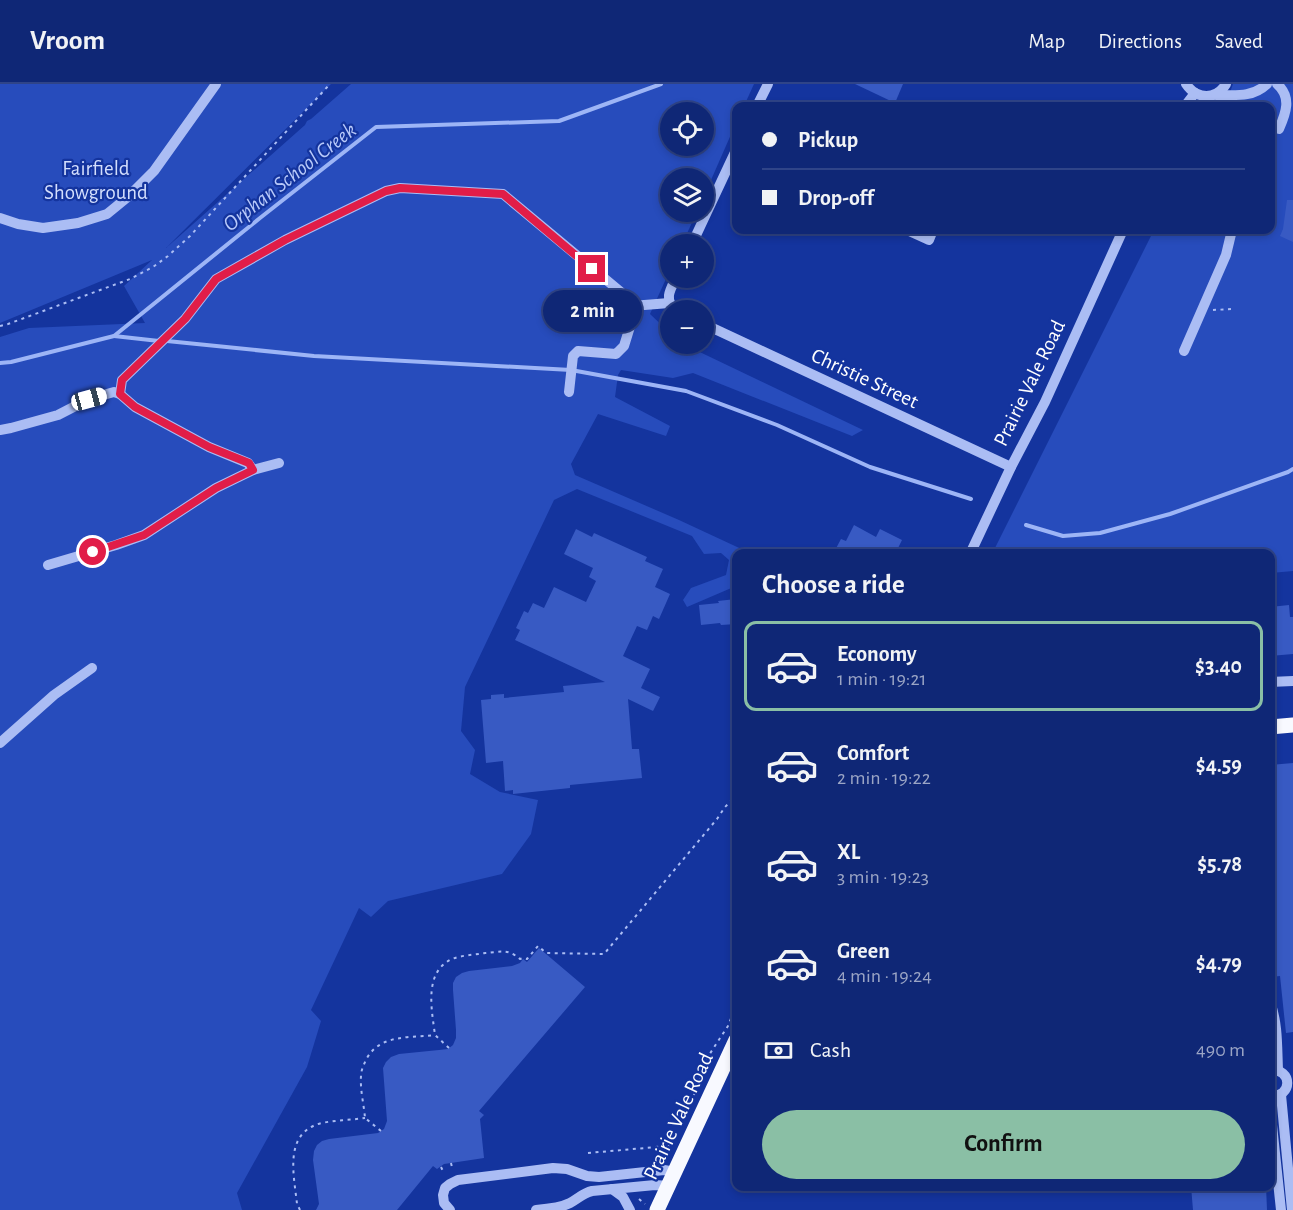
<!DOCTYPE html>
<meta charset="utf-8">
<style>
body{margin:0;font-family:"Alegreya Sans",sans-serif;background:#182f7b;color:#f1f3f6;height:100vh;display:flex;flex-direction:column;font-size:22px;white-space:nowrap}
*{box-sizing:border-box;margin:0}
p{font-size:20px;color:#9ba5c5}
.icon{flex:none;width:33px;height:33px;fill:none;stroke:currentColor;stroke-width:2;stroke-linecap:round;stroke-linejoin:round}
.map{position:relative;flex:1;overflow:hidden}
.panel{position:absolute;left:732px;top:465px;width:543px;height:642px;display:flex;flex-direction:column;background:#0f2776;border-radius:12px;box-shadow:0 3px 9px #0003,0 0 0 2px #2f4488}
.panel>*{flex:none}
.guide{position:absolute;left:732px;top:18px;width:543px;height:132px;border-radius:12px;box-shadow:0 3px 9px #0003,0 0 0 2px #2f4488;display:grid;align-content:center;height:132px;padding:0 30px;background:#0f2776}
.controls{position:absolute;left:660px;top:18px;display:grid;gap:12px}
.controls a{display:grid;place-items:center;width:54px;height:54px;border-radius:50%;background:#0f2776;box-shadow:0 3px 9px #0003,0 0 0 2px #2f4488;font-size:30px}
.end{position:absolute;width:27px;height:27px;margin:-14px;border:8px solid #e11d48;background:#fff;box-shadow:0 0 0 3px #fff}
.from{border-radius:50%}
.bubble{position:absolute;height:42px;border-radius:21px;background:#0f2776;box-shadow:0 3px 9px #0003,0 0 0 2px #2f4488;font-size:20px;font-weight:700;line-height:42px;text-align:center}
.car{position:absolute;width:18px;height:36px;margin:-18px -9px;border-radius:8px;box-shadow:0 0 4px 2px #0007;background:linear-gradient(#fff 24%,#345 0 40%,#fff 0 76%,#345 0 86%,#fff 0)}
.guide b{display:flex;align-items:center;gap:21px;height:57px;font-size:22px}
.guide b+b{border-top:2px solid #2f4488}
.guide i{width:15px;height:15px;background:#f1f3f6}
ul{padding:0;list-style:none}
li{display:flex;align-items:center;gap:18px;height:90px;margin:0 12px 9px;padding:0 18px;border:3px solid transparent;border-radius:12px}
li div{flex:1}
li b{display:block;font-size:22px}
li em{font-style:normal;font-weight:700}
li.selected{border-color:#8abfa5}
li>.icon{width:54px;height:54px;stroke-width:1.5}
h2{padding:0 30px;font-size:27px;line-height:72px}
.pay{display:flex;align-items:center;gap:15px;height:66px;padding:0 30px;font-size:22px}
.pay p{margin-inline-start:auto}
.action{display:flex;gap:12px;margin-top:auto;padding:12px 30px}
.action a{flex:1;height:69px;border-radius:36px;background:#8abfa5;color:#111;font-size:24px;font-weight:700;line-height:69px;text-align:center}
header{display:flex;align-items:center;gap:36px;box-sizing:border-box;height:84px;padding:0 30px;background:#0f2776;border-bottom:2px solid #2f4488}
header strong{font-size:28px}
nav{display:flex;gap:33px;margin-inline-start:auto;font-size:21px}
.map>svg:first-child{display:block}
.green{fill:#274cbc;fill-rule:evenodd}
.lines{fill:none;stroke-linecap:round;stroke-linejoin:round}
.stream{stroke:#9db5f6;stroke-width:4}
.building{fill:#385ac3}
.path{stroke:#abbdf4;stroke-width:2;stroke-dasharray:3 4.5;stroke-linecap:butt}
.minor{stroke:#abbdf4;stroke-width:10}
.major{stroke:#f8f9ff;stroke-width:15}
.route{stroke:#e11d48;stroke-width:8}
.labels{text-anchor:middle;stroke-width:4.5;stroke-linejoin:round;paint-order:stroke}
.park-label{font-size:21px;fill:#d3defd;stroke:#14349e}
.street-label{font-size:21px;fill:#fff;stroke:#14349e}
.water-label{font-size:22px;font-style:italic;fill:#b8c9fa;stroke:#14349e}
</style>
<header>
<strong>Vroom</strong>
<nav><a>Map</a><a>Directions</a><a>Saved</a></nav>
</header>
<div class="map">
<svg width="1293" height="1126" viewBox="0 0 1293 1126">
<rect width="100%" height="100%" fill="#14349e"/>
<!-- green -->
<g class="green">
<path d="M0 0H331L166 164 305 41 307 37 311 35 351 0H754L744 22H736V39L704 112V94H670V128H697L682 160H670V186L650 230 670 249V260H683L863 346 852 352 693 289 673 294 621 286 618 291 615 313 670 342 666 352 598 330 571 380 575 391 679 436 750 469 736 470V502L687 523 683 516 691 504 726 491 729 476 721 469 704 470 692 452 577 405 554 416 465 603 461 647 475 666 470 690 500 708 538 716 531 750 502 790 388 817 371 833 359 824 311 926 321 937 307 983 237 1109 242 1126H0V253L29 244 145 239 124 202 152 176 0 239ZM670 28H704V62H670Z"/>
<path d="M1233 0H1293V487L1271 489 1270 470H992L1154 146H1270V22H1218L1226 19Z"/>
</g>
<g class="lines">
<!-- stream -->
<g class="stream">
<path d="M114 252 159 257"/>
<path d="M167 257 314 272 571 286 686 307 777 341 870 383 971 415"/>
<path d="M0 279 11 278 114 252 260 134 376 43 559 37 661 0"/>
<path d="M1026 441 1063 452 1100 449 1170 430 1288 388 1293 385"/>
</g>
</g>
<!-- building -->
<g class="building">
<path d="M855 0H903L895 19Z"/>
<path d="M1287 116H1293V158L1280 152 1283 145Z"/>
<path d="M854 441 876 453 880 445 902 456 895 470H833L841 455 846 457Z"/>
<path d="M576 445 592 453 594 449 647 473 645 477 663 485 655 503 670 510 659 535 653 532 647 546 637 542 623 572 650 585 641 604 660 613 653 627 628 615 632 665H639L642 694 570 701V704L513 710V706L505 707 503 677 486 679 481 616 491 615V611L504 610V614L564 608 563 602 605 598 515 556 520 546 516 544 524 527 528 529 533 519 544 524 554 503 586 518 596 497 589 493 593 484 564 470Z"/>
<path d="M736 515V540L721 541 720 539 701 541 699 521 719 519 718 517Z"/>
<path d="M1289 521 1290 533H1293V570L1270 572V523Z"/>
<path d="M1293 679V948L1286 949 1280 892 1270 893V681Z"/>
<path d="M539 864 585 903 479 1027 484 1031 480 1035 484 1074 451 1079 444 1080 437 1085 433 1082 397 1126H316L319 1120 313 1076 314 1067 317 1061 322 1057 329 1055 378 1049 384 1045 387 1037 383 984 386 978 391 973 399 970 439 966 448 965 453 961 456 954V946L453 906V899L456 893 462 889 469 887 512 882 520 879 523 875 527 878Z"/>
<path d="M1191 1102H1266L1267 1126H1193Z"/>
</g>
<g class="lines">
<!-- path -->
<g class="path">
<path d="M1213 226 1233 225"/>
<path d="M0 242 8 240 130 195 153 183 168 172 190 152 330 0"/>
<path d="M449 964 435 951C432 927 423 888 452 875 462 871 474 871 485 869 501 868 507 864 520 875L523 874 527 875 538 862 546 869 604 870 717 735 725 723 736 712"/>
<path d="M694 1011 709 971 728 942 736 922"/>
<path d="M381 1047 365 1034C364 1021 360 1006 361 992 361 986 364 980 367 974 381 950 410 954 435 951"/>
<path d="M656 1065 657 1077"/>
<path d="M588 1069 668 1062"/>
<path d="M661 1075 676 1049"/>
<path d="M451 1079 452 1083"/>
<path d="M441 1083 443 1087"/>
<path d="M639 1115 645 1120"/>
<path d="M300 1126 297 1120C294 1091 283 1048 322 1039 336 1036 351 1036 365 1034"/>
</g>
<!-- minor -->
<g class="minor">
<path d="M1186 0C1197 16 1216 16 1226 0"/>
<path d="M1277 0C1292 13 1286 29 1279 45"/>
<path d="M1216 11C1235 11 1252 14 1267 0"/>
<path d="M757 22 768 0"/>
<path d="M1185 22 1195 9"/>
<path d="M0 134 18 140 43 144 78 139 107 130 129 112 154 87 216 0"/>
<path d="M907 146 929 156 933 146"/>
<path d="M692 160 736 66"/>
<path d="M632 222 669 219"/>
<path d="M675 226C664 215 670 206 676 194"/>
<path d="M704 240 1011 383"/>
<path d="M1184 267 1226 171 1232 146"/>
<path d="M120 310 122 296 185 235 216 195 285 156 386 107 400 104 503 110 628 214 632 222 633 233 624 262 616 270 578 267 573 272 569 308"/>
<path d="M0 346 11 344 58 331 89 315 114 308 120 310 135 323 209 363 248 379 253 386"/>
<path d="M970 470 1011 383 1045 318 1123 146"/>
<path d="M48 481 116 461 144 451 216 404 253 386 279 379"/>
<path d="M1270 598 1293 597"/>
<path d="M0 659 54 611 92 584"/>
<path d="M1270 918C1278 939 1277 964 1278 986"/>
<path d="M1270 986C1293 984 1293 1014 1270 1012"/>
<path d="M1281 1011 1292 1126"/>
<path d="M1270 1022 1281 1126"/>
<path d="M612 1105 623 1113 630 1126"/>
<path d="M450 1126 444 1119 443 1111 445 1104 450 1100 458 1096 553 1084 567 1085 587 1092 599 1093 664 1086 675 1088"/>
<path d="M536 1126C548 1125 560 1124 570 1119 578 1115 583 1109 592 1107L655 1101 668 1102"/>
</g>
<!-- major -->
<g class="major">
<path d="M1270 643 1293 641"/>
<path d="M657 1126 736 956"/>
</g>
</g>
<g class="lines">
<!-- route -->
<path class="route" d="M93 468 144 451 216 404 253 386 249 379 209 363 135 323 120 310 122 296 185 235 216 195 285 156 386 107 400 104 503 110 592 185"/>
</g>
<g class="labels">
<!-- park labels -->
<g class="park-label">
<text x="96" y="91">Fairfield<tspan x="96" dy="24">Showground</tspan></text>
</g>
<!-- street labels -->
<g class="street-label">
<text transform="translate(865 294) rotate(25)" y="7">Christie Street</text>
<text transform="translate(1029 299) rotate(-64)" y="7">Prairie Vale Road</text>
<text transform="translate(678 1032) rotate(-65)" y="7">Prairie Vale Road</text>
</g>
<!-- water labels -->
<g class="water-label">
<text transform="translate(289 92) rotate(-38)" y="8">Orphan School Creek</text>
</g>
</g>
</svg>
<div class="controls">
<a><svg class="icon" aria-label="locate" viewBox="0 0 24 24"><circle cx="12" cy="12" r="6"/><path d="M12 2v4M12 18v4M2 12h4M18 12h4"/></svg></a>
<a><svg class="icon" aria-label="layers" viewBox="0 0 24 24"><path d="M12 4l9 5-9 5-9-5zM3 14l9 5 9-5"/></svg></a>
<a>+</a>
<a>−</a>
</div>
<i class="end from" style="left:93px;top:468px"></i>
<i class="end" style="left:592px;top:185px"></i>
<div class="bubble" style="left:543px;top:206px;width:99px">2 min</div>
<i class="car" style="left:89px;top:315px;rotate:75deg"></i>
<div class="guide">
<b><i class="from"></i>Pickup</b>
<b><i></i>Drop-off</b>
</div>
<section class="panel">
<h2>Choose a ride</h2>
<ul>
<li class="selected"><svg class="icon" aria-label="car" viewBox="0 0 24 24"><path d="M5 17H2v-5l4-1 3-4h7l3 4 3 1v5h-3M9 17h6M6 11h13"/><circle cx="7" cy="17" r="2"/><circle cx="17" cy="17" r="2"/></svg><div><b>Economy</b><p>1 min · 19:21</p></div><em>$3.40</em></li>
<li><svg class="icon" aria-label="car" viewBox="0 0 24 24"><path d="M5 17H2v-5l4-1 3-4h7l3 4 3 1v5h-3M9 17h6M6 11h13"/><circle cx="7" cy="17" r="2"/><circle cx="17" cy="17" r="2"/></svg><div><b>Comfort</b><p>2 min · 19:22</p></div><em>$4.59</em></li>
<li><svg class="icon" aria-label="car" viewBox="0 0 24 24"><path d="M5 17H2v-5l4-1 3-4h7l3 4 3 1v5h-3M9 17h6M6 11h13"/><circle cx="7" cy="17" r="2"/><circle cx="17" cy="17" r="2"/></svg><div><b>XL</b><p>3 min · 19:23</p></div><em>$5.78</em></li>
<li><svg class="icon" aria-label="car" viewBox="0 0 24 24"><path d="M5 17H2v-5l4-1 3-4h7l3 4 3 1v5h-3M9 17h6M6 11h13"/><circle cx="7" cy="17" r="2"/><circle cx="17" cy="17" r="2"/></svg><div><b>Green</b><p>4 min · 19:24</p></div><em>$4.79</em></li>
</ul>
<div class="pay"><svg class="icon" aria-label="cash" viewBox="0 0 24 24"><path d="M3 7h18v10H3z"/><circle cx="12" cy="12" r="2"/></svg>Cash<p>490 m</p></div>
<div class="action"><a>Confirm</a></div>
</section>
</div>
